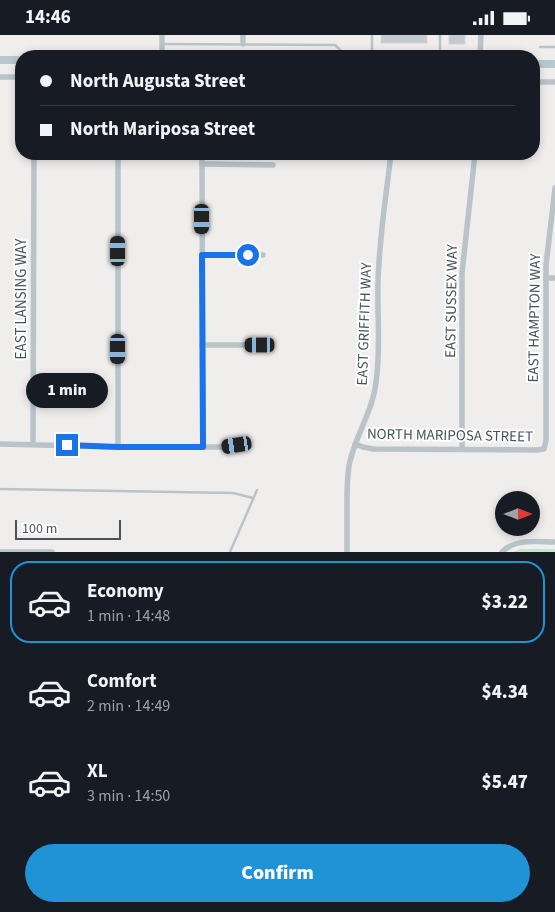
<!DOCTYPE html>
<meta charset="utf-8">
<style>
body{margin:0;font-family:"Source Sans 3",sans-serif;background:#20242c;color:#f1f3f6;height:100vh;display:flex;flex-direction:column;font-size:19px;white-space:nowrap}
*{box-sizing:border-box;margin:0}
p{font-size:16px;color:#9ea1a6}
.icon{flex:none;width:28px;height:28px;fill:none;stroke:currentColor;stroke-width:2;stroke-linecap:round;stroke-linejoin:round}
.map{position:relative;height:517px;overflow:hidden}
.sheet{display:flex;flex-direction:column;background:#171b24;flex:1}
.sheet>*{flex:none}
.guide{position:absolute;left:15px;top:15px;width:525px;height:110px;border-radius:20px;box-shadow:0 2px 8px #0003;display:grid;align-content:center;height:110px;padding:0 25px;background:#171b24}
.needle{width:32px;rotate:90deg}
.tools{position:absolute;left:495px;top:456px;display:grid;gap:10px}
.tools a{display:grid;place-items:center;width:45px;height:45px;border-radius:50%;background:#171b24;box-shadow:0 2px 8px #0003;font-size:25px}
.scale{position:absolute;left:15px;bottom:12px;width:106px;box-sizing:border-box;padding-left:5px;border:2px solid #465459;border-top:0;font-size:14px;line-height:18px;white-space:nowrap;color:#465459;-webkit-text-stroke:4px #fff;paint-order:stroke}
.end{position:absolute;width:22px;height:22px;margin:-11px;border:6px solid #1a73e8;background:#fff;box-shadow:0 0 0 2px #fff}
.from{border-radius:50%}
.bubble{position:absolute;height:35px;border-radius:18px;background:#171b24;box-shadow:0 2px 8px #0003;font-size:16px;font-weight:800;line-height:35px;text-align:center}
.car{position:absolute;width:15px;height:30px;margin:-15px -8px;border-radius:6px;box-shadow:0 0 4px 1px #0007;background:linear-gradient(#222 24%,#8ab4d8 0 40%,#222 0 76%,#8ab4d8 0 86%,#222 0)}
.guide b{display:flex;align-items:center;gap:18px;height:48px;font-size:19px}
.guide b+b{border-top:1px solid #363941}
.guide i{width:12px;height:12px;background:#f1f3f6}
ul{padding:9px 0 0;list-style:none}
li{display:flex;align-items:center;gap:15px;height:82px;margin:0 10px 8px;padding:0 15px;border:2px solid transparent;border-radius:20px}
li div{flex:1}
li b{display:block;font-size:19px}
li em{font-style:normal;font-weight:800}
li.active{border-color:#2092d6}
li>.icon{width:45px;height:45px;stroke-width:1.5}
.primary-button{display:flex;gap:10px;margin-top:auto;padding:10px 25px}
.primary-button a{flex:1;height:58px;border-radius:30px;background:#2092d6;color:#fff;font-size:20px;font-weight:800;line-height:58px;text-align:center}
.status{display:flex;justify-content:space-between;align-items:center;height:35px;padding:0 25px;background:#171b24;direction:ltr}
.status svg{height:14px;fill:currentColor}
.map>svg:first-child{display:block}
.green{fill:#bcecc6}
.building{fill:#c4c9cd;stroke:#d1d5d8}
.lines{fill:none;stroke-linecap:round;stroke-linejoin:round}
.service{stroke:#b9c4c9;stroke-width:2.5}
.minor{stroke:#b9c4c9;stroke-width:5.5}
.secondary{stroke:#b9c7ce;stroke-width:8}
.route{stroke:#1a73e8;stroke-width:6}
.labels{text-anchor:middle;stroke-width:4;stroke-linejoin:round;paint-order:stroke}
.street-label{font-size:15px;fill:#465459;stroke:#fff}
</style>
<div class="status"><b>14:46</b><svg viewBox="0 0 49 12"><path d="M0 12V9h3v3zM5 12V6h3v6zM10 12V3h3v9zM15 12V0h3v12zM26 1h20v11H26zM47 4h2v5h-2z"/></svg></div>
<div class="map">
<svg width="555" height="517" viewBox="0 0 555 517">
<rect width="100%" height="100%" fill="#f0eded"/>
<!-- green -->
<path class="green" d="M520 514H555V517H513Z"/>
<!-- building -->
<g class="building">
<rect x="381" y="0" width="46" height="8"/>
<rect x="449" y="0" width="16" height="9"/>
</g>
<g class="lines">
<!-- service -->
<g class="service">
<path d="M162 9 335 10 340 15 342 21"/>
<path d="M540 12H555"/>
<path d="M372 21V0"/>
<path d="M440 21V0"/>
<path d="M0 454 233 458 253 463"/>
<path d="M230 517 257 455"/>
</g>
<!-- minor -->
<g class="minor">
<path d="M162 0V21"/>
<path d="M243 9V0"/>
<path d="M480 21 481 0"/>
<path d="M0 42H21"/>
<path d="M534 47H555"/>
<path d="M202 119 203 412"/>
<path d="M202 129 273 130"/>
<path d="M202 220H263"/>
<path d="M546 243H555"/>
<path d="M202 310H259"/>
<path d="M0 409 118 412H223L237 410"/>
<path d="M33 409 34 119"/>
<path d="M355 409 363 412 373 414 536 415 544 414 546 405V230L555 153"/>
<path d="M118 412V119"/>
<path d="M462 414V238L475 119"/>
<path d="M0 517H52"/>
<path d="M347 517C347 500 347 484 347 467 347 454 347 439 350 426 357 398 373 375 376 347 381 314 377 280 378 248 379 204 386 161 391 119"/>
<path d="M502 517C516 503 537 507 555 507"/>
</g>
<!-- secondary -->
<g class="secondary">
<path d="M0 25H21"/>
<path d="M534 29H555"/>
</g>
</g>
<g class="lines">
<!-- route -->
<path class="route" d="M67 410 118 412H203L202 220H248"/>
</g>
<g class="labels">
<!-- street labels -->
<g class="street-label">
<text transform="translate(21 264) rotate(-90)" y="5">EAST LANSING WAY</text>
<text transform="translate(451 266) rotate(-89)" y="5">EAST SUSSEX WAY</text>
<text transform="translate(534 283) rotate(-89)" y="5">EAST HAMPTON WAY</text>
<text transform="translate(364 289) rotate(-88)" y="5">EAST GRIFFITH WAY</text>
<text transform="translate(450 400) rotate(1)" y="5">NORTH MARIPOSA STREET</text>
</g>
</g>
</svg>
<div class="tools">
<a><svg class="needle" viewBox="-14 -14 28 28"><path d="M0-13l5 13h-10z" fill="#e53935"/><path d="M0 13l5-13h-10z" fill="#9ea1a6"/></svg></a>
</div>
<div class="scale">100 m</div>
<i class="end from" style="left:248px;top:220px"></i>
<i class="end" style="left:67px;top:410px"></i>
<div class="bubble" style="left:26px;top:338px;width:82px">1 min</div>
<i class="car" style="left:202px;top:184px;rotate:180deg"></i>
<i class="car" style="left:118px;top:216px;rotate:0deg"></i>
<i class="car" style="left:260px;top:310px;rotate:270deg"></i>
<i class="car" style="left:118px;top:314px;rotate:180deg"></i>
<i class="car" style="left:237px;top:410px;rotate:261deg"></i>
<div class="guide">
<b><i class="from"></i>North Augusta Street</b>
<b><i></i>North Mariposa Street</b>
</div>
</div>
<section class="sheet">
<ul>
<li class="active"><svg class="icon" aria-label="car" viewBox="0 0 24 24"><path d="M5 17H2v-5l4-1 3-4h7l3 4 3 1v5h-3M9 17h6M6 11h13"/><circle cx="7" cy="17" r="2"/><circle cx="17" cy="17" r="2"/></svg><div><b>Economy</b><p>1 min · 14:48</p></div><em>$3.22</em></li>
<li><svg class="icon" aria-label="car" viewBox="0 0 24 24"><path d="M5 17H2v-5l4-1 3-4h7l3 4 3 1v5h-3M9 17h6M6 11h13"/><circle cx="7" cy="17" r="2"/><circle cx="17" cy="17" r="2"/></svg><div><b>Comfort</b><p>2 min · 14:49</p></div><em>$4.34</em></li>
<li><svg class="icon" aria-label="car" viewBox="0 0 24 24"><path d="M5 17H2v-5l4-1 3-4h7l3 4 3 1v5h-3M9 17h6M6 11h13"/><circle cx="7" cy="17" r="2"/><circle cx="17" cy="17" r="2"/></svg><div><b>XL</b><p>3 min · 14:50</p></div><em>$5.47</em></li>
</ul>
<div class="primary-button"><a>Confirm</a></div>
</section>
